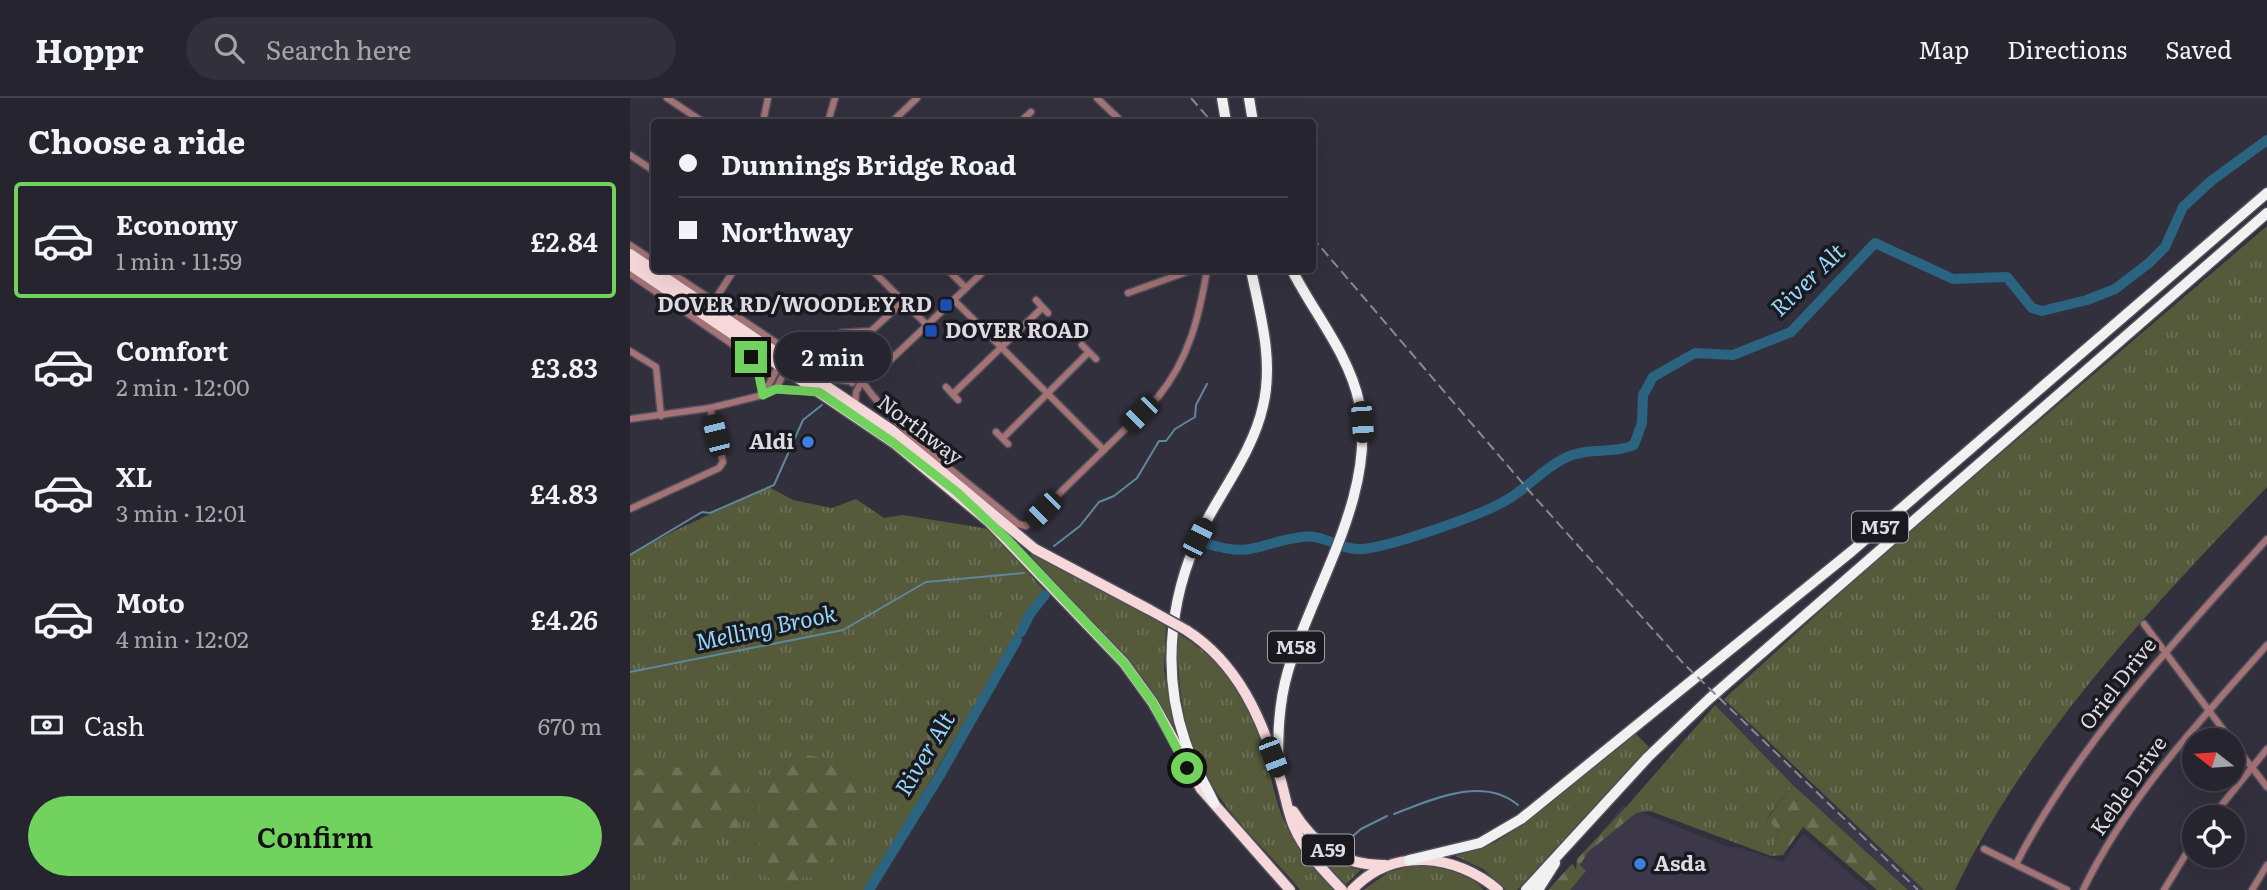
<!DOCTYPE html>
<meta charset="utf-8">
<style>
body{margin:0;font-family:Literata,serif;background:#32303a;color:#f1f3f6;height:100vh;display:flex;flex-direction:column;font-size:26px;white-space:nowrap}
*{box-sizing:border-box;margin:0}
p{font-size:23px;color:#a4a4aa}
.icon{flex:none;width:38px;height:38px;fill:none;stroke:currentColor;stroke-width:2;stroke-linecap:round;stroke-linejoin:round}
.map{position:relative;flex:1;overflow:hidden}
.panel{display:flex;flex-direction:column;background:#26242e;width:630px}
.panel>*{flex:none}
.guide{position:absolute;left:21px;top:21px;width:665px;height:154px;border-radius:7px;box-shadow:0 7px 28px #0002,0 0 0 2px #42414a;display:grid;align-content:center;height:154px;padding:0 28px;background:#26242e}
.needle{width:46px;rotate:287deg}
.fabs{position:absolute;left:1552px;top:630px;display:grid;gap:14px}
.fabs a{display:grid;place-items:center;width:63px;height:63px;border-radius:50%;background:#26242e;box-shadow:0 7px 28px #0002,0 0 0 2px #42414a;font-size:35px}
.end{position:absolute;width:32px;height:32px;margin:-16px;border:9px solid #71d35e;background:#111;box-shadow:0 0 0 4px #111}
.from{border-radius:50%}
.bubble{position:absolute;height:49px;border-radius:24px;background:#26242e;box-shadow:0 7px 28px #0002,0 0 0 2px #42414a;font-size:23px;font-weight:600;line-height:49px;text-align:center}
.car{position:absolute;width:21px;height:42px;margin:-21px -10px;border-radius:9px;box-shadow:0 0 5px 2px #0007;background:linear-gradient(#222 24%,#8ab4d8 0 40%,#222 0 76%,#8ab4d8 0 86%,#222 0)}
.guide b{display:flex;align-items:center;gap:24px;height:66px;font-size:26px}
.guide b+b{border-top:2px solid #42414a}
.guide i{width:18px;height:18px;background:#f1f3f6}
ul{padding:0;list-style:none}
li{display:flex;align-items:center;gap:21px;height:116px;margin:0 14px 10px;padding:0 14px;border:4px solid transparent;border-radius:7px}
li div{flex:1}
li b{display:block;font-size:26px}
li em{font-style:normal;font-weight:600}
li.current{border-color:#71d35e}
li>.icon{width:63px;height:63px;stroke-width:1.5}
h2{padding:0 28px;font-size:32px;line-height:84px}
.pay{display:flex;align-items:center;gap:18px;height:77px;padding:0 28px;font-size:26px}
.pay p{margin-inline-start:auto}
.cta{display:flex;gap:14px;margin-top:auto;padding:14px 28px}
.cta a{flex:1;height:80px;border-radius:42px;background:#71d35e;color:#111;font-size:28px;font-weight:600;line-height:80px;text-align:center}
header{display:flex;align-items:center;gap:42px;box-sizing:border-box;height:98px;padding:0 35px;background:#26242e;border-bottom:2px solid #42414a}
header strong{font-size:33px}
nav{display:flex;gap:38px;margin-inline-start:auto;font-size:24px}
.search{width:490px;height:63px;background:#32303a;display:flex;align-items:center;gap:18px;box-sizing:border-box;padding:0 24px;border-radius:38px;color:#a4a4aa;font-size:26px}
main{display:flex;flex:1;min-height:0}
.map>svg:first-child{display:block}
.built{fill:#3c384a}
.grass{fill:url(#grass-tufts)}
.forest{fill:url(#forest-firs)}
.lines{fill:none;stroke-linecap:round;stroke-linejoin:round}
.stream{stroke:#5f879e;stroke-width:2}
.river{stroke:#2a6481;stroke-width:10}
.minor-casing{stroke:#514f5b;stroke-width:9}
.trunk-casing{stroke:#514f5b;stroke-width:13}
.motorway-casing{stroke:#514f5b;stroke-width:13}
.minor{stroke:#a37376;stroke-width:6}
.trunk{stroke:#f6d8da;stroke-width:10}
.motorway{stroke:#f1f1f1;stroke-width:10}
.rail{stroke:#8a8892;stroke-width:2;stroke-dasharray:10 5;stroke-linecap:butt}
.trunk-bridge-casing{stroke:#514f5b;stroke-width:13;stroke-linecap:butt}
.trunk-bridge{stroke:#f6d8da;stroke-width:10}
.route{stroke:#71d35e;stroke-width:9}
.transit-dot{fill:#1a4fb4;stroke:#1a191f;stroke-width:2.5}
.shop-dot{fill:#3f7fe0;stroke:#1a191f;stroke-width:2.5}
.labels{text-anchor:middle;stroke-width:7;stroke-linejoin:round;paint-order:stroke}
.shield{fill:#1a191f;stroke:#a2a0a8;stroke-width:2}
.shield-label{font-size:19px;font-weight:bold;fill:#dcdae2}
.poi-label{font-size:21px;font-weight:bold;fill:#dcdae2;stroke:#1a191f;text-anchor:end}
.street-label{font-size:21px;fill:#dcdae2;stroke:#1a191f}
.water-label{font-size:23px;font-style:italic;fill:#94d7fb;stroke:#1a191f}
</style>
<header>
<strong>Hoppr</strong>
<div class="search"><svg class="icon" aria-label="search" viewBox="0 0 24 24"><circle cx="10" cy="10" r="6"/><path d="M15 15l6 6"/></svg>Search here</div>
<nav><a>Map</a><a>Directions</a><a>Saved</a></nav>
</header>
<main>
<section class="panel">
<h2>Choose a ride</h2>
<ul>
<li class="current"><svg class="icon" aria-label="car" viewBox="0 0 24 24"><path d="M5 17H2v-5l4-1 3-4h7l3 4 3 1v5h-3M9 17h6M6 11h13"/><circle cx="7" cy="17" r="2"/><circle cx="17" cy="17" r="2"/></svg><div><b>Economy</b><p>1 min · 11:59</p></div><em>£2.84</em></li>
<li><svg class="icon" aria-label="car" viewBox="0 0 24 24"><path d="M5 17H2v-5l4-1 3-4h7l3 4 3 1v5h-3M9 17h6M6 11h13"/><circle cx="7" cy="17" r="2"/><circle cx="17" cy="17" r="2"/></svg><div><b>Comfort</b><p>2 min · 12:00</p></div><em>£3.83</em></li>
<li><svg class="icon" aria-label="car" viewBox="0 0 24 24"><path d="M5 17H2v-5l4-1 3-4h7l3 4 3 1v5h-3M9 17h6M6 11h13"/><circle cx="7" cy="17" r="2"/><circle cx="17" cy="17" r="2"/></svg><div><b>XL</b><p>3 min · 12:01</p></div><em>£4.83</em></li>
<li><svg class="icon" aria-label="car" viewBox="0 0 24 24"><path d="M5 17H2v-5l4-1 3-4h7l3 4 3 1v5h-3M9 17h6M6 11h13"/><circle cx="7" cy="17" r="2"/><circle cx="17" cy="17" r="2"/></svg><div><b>Moto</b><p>4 min · 12:02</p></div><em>£4.26</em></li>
</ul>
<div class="pay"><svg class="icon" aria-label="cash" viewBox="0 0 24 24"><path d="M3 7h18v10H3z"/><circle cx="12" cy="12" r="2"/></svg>Cash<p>670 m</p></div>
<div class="cta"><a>Confirm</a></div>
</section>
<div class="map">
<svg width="1637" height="792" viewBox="0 0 1637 792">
<defs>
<pattern id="grass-tufts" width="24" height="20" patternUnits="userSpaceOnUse" patternTransform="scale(1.75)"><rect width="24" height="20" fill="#555a3b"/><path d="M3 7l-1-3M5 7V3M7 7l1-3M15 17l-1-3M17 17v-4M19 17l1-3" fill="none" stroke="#6d7157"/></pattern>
<pattern id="forest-firs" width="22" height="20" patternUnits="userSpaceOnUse" patternTransform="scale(1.75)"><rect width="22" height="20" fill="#555a3b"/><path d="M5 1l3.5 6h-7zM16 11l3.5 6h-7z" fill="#6d7157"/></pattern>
</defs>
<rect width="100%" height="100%" fill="#33303d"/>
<!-- built -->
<g class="built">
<path d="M1094 601 1170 676 1294 792H1278L1163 687 1085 607Z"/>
<path d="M993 707 1098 749H1107L1153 764 1173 735 1239 792H934L950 761Z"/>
</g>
<!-- grass -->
<g class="grass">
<path d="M1637 128V389C1520 511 1399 638 1325 792H1294L1094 601 1251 458Z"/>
<path d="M139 389 163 402 202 410 226 401 254 420 273 417 359 431 414 492C396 512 387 538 373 561 325 637 283 716 234 792H0V457L44 433Z"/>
<path d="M403 454 536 528 534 572 544 629 515 583 400 457Z"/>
<path d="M547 535C585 557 616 592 630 635 638 662 642 692 652 718 663 747 682 770 704 792H670C651 768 628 747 609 724 556 662 549 613 547 535Z"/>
<path d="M1085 607 1163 687 1137 720 1150 734 1141 758 1020 713 1006 715 997 708Z"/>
<path d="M1006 636 1019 649 887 792H876L853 771 825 758 866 744 897 723Z"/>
<path d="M682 749 710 766 731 772 715 787 693 766Z"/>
<path d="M784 767C810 767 836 771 854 792H733L759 774Z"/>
</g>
<!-- forest -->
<g class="forest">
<path d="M168 655 231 668 230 694 215 712 213 744 191 774 183 780 173 778 169 787 135 779C126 749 124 701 141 673 147 664 160 659 168 655Z"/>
<path d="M111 666 116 681 108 732 77 730 64 739 55 738 45 748 24 755 0 771V672Z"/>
<path d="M1163 687 1278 792H1247L1173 729 1153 757 1141 758 1150 734 1137 721Z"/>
<path d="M997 708 1006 715 958 754 950 767 956 773 940 792H918L940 768 943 766 946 772 947 761Z"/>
</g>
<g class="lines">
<!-- stream -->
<g class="stream">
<path d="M424 448 450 428 469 404 484 398 507 380 529 343H536L545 331 565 319 566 307 577 286"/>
<path d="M0 457 72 414 80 415 144 387 173 322 192 307"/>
<path d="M0 574 213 532 296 484 394 475"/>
<path d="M764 716C801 702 853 677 888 707"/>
<path d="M715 745 731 731 757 718"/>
</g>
<!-- river -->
<g class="river">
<path d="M578 446C625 460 628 445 671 439 693 435 711 453 732 451 760 449 848 418 873 404 895 393 911 372 933 361 957 348 981 357 1004 347L1012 325 1013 297 1023 279 1065 255 1103 257 1161 234 1245 145 1323 181 1377 179 1402 210 1412 213 1457 202 1485 191 1519 165 1535 149 1553 109 1581 83 1637 42"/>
<path d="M391 534 400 516 415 497"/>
<path d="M239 792 310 677 387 542"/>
</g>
<!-- minor casing -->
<g class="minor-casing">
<g id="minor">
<path d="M37 0 73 24"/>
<path d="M467 0 492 24"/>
<path d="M133 24 138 0"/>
<path d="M198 24 205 0"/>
<path d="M262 24 287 0"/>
<path d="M390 24 401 14"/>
<path d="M0 57 24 73"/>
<path d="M0 147 24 163"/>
<path d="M37 172 177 265 204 266"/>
<path d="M242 172 298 228"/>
<path d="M318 172 336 190"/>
<path d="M0 176 121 259 128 272 133 297"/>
<path d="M498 195 562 172"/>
<path d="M324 202 474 352"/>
<path d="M406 202 418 215"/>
<path d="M84 203 104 172"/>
<path d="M452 247 466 261"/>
<path d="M0 253 26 269 31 318"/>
<path d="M265 257 238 266H204L211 235 241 233 274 203"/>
<path d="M220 266 222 285"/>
<path d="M187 278C220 284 221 288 251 271L355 172"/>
<path d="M232 283C266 334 340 385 388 426L396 428 528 299C559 261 569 219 577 172"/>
<path d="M316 289 328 302"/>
<path d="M146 291 156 271"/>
<path d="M324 295 412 210"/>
<path d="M134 296 150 265"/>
<path d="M225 308 226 294 232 283"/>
<path d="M0 321 80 310 133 297 146 291 183 293"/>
<path d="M366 334 378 346"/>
<path d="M373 340 458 255"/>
<path d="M0 411 89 370 93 364 80 310"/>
<path d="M1514 526 1601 642"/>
<path d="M1603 645 1637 689"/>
<path d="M1582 719 1637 651"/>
<path d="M1354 751 1437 792"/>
<path d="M1386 766C1449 644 1545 543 1637 441"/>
<path d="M1453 792C1498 699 1569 624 1637 547"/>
<path d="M1534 792 1564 743"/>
<path d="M1622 792 1637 767"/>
</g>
</g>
<!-- trunk casing -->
<g class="trunk-casing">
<g id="trunk">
<path d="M0 156 263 333 405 451 520 512"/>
<path d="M0 167 264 345 359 424 494 565 523 605 571 691 660 792"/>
<path d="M556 532C608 565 632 621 649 677 655 694 657 713 664 729 675 754 694 773 712 792"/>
<path d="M663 713C684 747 714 768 755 767"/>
<path d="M722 792C763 748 826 756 868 792"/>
</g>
</g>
<!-- motorway casing -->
<g class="motorway-casing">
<g id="motorway">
<path d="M592 0 596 24"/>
<path d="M619 0 623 24"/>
<path d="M648 673C648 639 648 607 658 573 683 489 748 394 729 304 719 256 683 214 662 172"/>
<path d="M584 705C574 684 562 664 555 643 530 570 541 489 577 422 597 385 624 349 633 308 644 262 630 216 621 172"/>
<path d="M779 762 850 745 891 721 1222 453 1637 95"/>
<path d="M896 792 1018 659 1079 601 1637 115"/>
<path d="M908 792 925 765"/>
</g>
</g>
<!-- minor -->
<use href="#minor" class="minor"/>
<!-- trunk -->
<use href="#trunk" class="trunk"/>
<!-- motorway -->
<use href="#motorway" class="motorway"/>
<!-- rail -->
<g class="rail">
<path d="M561 0 582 24"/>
<path d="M682 139 901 395 1053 565 1288 792"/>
</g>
<!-- trunk-bridge casing -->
<g class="trunk-bridge-casing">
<path id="trunk-bridge" d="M520 512 556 532"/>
</g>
<!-- trunk-bridge -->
<use href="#trunk-bridge" class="trunk-bridge"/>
</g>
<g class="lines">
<!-- route -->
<path class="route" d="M121 259 128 272 133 297 146 291 189 294 264 345 327 394 377 441 494 565 523 605 557 670"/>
</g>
<!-- markers -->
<g class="transit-dot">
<rect x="309" y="200" width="14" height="14" rx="3.5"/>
<rect x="294" y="226" width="14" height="14" rx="3.5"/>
</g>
<g class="shop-dot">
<circle cx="178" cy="344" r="7"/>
<circle cx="1010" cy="766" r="7"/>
</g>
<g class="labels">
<!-- shield labels -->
<g class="shield">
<rect x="1222" y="413.5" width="56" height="31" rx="5"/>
<rect x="638" y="533.5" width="56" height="31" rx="5"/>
<rect x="672" y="736.5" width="52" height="31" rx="5"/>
</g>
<g class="shield-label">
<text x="1250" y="436">M57</text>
<text x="666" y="556">M58</text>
<text x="698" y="759">A59</text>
</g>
<!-- poi labels -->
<g class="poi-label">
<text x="302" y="214">DOVER RD/WOODLEY RD</text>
<text x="315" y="240" text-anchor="start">DOVER ROAD</text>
<text x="164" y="351">Aldi</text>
<text x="1024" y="773" text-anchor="start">Asda</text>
</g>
<!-- street labels -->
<g class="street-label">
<text transform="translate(290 332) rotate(37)" y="7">Northway</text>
<text transform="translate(1488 586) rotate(-52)" y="7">Oriel Drive</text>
<text transform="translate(1499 688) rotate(-55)" y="7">Keble Drive</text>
</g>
<!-- water labels -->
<g class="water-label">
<text transform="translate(1178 182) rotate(-44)" y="8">River Alt</text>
<text transform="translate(136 530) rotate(-12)" y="8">Melling Brook</text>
<text transform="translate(295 656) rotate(-59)" y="8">River Alt</text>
</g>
</g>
</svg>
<div class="fabs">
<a><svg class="needle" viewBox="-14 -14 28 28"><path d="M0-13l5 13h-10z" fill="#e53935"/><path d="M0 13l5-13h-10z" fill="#a4a4aa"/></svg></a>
<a><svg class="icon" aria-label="locate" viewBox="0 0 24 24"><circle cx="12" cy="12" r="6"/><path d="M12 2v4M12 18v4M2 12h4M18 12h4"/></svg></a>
</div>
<i class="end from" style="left:557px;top:670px"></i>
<i class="end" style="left:121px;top:259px"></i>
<div class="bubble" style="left:145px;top:234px;width:116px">2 min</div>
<i class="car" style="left:510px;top:316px;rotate:225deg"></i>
<i class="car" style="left:732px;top:324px;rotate:176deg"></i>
<i class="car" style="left:86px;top:337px;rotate:346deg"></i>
<i class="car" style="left:413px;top:412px;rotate:225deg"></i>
<i class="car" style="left:568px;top:440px;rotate:27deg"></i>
<i class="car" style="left:643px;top:659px;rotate:159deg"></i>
<div class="guide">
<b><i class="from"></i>Dunnings Bridge Road</b>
<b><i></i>Northway</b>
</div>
</div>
</main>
